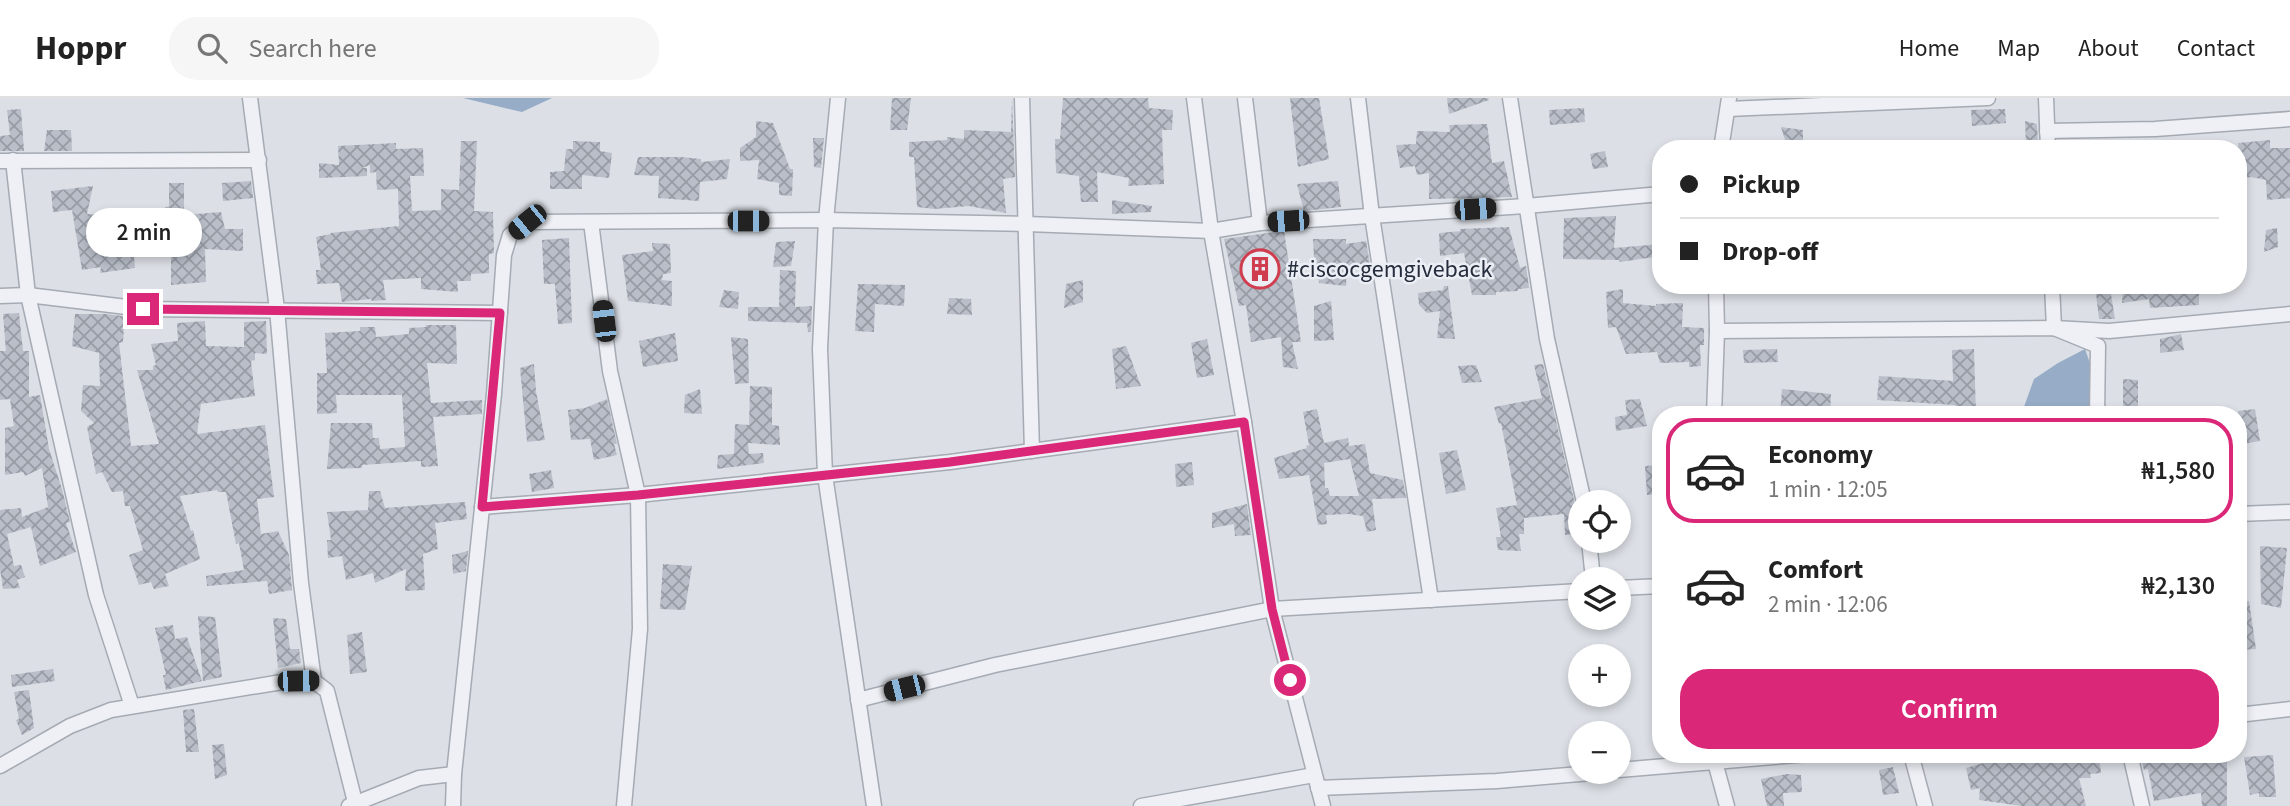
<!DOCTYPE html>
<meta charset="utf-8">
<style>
body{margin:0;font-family:"Source Sans 3",sans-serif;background:#f6f6f6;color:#222;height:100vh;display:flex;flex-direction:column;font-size:26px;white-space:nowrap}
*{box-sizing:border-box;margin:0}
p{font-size:23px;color:#767676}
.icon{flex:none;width:38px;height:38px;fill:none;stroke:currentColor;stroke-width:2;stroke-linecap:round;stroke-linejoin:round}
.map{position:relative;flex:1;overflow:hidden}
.panel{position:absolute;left:1652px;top:308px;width:595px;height:357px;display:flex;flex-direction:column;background:#fff;border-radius:28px;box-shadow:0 4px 10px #0003}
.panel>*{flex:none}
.top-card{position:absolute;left:1652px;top:42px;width:595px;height:154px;border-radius:28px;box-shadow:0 4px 10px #0003;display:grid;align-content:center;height:154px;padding:0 28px;background:#fff}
.controls{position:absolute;left:1568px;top:392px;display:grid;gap:14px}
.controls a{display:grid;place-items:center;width:63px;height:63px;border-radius:50%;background:#fff;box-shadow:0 4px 10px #0003;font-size:35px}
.end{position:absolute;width:32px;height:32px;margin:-16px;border:9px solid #db2777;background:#fff;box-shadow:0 0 0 4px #fff}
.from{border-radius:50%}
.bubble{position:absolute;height:49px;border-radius:24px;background:#fff;box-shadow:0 4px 10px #0003;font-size:23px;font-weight:600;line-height:49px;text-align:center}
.car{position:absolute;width:21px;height:42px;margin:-21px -10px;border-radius:9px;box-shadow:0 0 5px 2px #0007;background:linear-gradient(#222 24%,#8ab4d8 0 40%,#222 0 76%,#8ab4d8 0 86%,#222 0)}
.top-card b{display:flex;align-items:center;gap:24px;height:66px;font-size:26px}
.top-card b+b{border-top:2px solid #e0e0e0}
.top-card i{width:18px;height:18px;background:#222}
ul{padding:12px 0 0;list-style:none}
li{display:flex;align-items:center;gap:21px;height:105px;margin:0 14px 10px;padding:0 14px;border:4px solid transparent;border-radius:28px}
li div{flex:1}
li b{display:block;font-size:26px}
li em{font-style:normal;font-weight:600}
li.selected{border-color:#db2777}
li>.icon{width:63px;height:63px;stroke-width:1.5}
.primary-button{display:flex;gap:14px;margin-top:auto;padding:14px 28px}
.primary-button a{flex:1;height:80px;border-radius:28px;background:#db2777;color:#fff;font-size:28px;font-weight:600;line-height:80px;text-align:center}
header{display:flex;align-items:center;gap:42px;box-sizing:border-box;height:98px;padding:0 35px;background:#fff;border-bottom:2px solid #e0e0e0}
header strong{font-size:33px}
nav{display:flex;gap:38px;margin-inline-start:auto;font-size:24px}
.search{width:490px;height:63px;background:#f6f6f6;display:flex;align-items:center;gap:18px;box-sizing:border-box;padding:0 24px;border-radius:28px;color:#767676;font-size:26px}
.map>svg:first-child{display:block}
.water{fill:#96acc7}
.building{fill:url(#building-cross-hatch);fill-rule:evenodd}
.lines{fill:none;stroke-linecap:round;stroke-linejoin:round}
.street-casing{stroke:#a5aab3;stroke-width:17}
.street{stroke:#eef0f5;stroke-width:14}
.route{stroke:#db2777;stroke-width:9}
.labels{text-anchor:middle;stroke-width:5;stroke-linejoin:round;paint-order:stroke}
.poi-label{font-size:24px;fill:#252d3c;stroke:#ebeef4;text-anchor:start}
</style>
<header>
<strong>Hoppr</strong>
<div class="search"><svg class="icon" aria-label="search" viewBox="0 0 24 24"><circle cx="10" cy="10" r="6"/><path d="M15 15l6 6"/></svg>Search here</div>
<nav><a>Home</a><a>Map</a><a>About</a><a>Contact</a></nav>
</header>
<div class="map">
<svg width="2290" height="708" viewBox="0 0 2290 708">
<defs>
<pattern id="building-cross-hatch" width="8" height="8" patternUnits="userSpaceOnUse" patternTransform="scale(1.75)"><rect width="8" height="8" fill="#b9bec9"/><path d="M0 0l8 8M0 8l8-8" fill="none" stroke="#969ba4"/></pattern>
</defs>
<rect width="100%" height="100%" fill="#dce0e6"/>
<!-- water -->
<g class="water">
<path d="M463 0H552L522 14Z"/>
<path d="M2085 251 2092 271 2091 317H2021L2034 281 2058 265Z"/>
</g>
<!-- building -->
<g class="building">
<path d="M892 0H911L907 32H890Z"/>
<path d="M1012 0 1015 79 1003 81 1006 115 969 108 934 111 917 109 914 59H909V44L947 42V39L964 41V32L1011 34Z"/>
<path d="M1063 0H1148L1149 10 1173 12 1172 32H1162L1164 86 1128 88 1129 80 1097 74 1098 104H1081L1079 78 1056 75 1055 41H1060Z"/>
<path d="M1290 0H1319L1329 61 1298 69Z"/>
<path d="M1447 0H1488L1489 2 1449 16Z"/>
<path d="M1584 10 1585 24 1550 27 1549 12Z"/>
<path d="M21 11 24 53H0V38L10 37 7 12Z"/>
<path d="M2005 11 2006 25 1972 28 1971 12Z"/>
<path d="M756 23 773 25 790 71H793L792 98 779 97V85L757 81 759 62 740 63V50L756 39Z"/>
<path d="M2025 23 2037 26 2038 46H2026Z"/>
<path d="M1487 26 1492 65 1504 63 1512 99 1429 101V75L1417 77 1415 68 1400 70 1396 47 1416 46 1417 33 1450 34 1449 27Z"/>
<path d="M1781 29 1803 32V51H1788Z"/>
<path d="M47 32H71L72 53H44Z"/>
<path d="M813 40H824L821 70 814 69Z"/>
<path d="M2270 42V50H2290V100L2267 102 2266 82 2251 79 2238 81V45Z"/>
<path d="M461 43H477L474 113 493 114 494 155 489 156V175L471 176V183H457L458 194 421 191V180L383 182 386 202 372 203 371 201 342 204 339 185 317 186 316 172H321L316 139 331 136 330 135 399 128 398 91 377 92 376 74 370 75V67L362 70H367V78L319 80V65L339 67 338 48 396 45V51L423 50 424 78H410L412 113 441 112V91L459 92Z"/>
<path d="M573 43 600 44V53L612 55 609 80 582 77V91H550V74L564 73 566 51H573Z"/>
<path d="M1605 53 1608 69 1593 71 1590 56Z"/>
<path d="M638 59H681L701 61V64L730 61 727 81 700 84 699 103 658 100 659 78 634 77Z"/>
<path d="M251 83 253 100 223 103 222 85Z"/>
<path d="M1338 83 1341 109 1304 113 1297 86Z"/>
<path d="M169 85H184V117L221 114 225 131H243V153L205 151 206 184 171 187V147H153L155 114 169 108Z"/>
<path d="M93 88 87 116 130 118 135 170 100 175 101 169 82 172 72 112 53 114 51 93Z"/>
<path d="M1112 102 1152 108 1151 114 1112 116Z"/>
<path d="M1616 118 1614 150 1661 146V158L1620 164 1619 162 1563 161 1564 120Z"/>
<path d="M1509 129 1520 170 1526 168 1529 190 1518 191V193L1496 194V197H1472L1464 155 1440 158 1439 135 1461 133 1460 131Z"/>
<path d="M2277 130 2278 149 2264 154 2266 132Z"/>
<path d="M1284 133 1301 244H1292L1298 271 1283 269 1281 239 1251 244 1246 207 1239 208 1224 141Z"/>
<path d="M569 140 572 225 558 226 555 186H544L542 142Z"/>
<path d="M1313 141H1346V146L1366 143 1370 167 1347 170 1346 188 1319 185 1316 160 1314 159Z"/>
<path d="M795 143 791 168 773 169 776 144Z"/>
<path d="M652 145 670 146 671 175 663 176 662 182 672 183V208L628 203 622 157 653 153Z"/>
<path d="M780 172 796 173 795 209 812 208 811 234H808L807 225 748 223V209H779Z"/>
<path d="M1083 182V204L1064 210 1066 186Z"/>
<path d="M858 186 905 187 904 208 875 206 874 234 855 233Z"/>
<path d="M1444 188H1448L1455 241 1437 240 1440 213 1427 215 1419 207 1418 195 1443 192Z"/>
<path d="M2169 189 2170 193 2199 191V207L2150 210 2149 201 2122 205 2123 191Z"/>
<path d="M1623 191V205L1656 208V206L1683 205 1682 229 1704 230V247H1700L1701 268 1689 269V264L1660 265 1657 254 1626 256 1616 229 1608 230 1606 194Z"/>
<path d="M724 192 739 194 738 211 719 209Z"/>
<path d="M2096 196H2111L2115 221H2099Z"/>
<path d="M949 200 971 201 972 217 947 216Z"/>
<path d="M1331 203 1334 242 1314 243V208Z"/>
<path d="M19 215 23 253H29V299L40 297 49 351 62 391 70 424 66 425 76 454 40 468 31 429 7 436 14 468 21 467 25 479 17 482 20 490 3 491 0 471V412L21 410 22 419 48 409 42 370 25 378 23 374 5 377V330L14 328 10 301 0 302V253H6L3 216Z"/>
<path d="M75 216H105L149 221V227L124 228 123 244 119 245 131 348 159 346 137 272H153V268L156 267 151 246 178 243 177 225 205 223 206 248 244 249V224L266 223 267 256 255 255V262L251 263 255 298 201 306 197 336 265 327 274 399 257 401 261 436 278 433 289 457 292 492 269 496 267 483 207 488 206 478 244 472 239 445 236 446 226 394H218L217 392 180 398 191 433 193 432 200 461 165 476 169 488 154 491 151 484 139 487 129 457 143 452 130 408H125L123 393 112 394 102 374 96 376 87 329 94 325 81 313 83 287 100 288 99 255 72 248Z"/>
<path d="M426 227H456L457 266 427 265 431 305 482 302V316L433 319 438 368 421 369V363L362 367V370L327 371 331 325H372L373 340H379L380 351 405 349 402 297H336L337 315 317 316V275H327L325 235 360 233V229H375L376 239 409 236V230L426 229Z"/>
<path d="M675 235 678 263 643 269 639 243Z"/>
<path d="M2181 236 2184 252 2160 255V241Z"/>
<path d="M731 239 748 241 749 285 735 286Z"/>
<path d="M1207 241 1214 277 1197 280 1191 245Z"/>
<path d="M1126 248 1141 288 1116 291 1112 251Z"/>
<path d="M1777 251 1778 264 1744 265 1743 252Z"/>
<path d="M1974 251 1976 317H1955V307L1877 302 1879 278 1953 283 1952 252Z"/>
<path d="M534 266 536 293 545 342 527 344 520 270Z"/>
<path d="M1543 266 1575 406 1578 411V415L1573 416 1580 435 1565 437 1564 416 1524 420V436H1519L1521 453 1498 452 1496 439H1501L1496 410 1517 407 1501 325 1499 326 1494 309 1542 300 1534 267Z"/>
<path d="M1476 267 1482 284 1462 285 1458 268Z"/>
<path d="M2123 281 2138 282V313H2123Z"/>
<path d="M750 288 772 289V327L779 328 780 347 748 345 749 356 763 355 764 365 717 371 718 357 734 356 735 326 749 327Z"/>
<path d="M700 291 702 316 684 315 685 297Z"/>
<path d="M1782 291 1831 296 1830 317H1780Z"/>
<path d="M607 301 617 346H614L617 357 594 362 590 341 571 342 568 312 585 310Z"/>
<path d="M1640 301 1647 328 1616 333 1615 319 1627 317 1625 302Z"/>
<path d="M1317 311 1324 345 1348 340 1349 348 1365 346 1370 375 1403 382 1406 400 1372 401 1376 432 1367 434 1363 418 1348 416 1326 417 1327 426 1318 427 1309 377 1279 381 1274 360 1307 350 1306 348 1309 347 1303 314ZM1350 361 1359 398H1330L1328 390H1325L1324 365Z"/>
<path d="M2255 311 2260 343 2242 346 2238 338V313Z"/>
<path d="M1457 352 1466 392 1446 396 1439 355Z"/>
<path d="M1192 364 1194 387 1176 389 1175 366Z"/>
<path d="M1661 367V396L1647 397 1645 368Z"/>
<path d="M551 372 554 390 532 394 529 376Z"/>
<path d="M369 393H380L385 410 465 404 467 421 435 425 438 451 423 456 425 492 405 493 406 471 375 485 373 475 346 482 342 458 328 460 327 442H331L327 414 368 412Z"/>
<path d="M1247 406 1251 437 1235 438 1234 426 1212 430V415Z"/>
<path d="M2260 448 2287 450 2281 510 2261 506Z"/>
<path d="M468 453 466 473 453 476 452 457Z"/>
<path d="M663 466 692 468 685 512 660 511Z"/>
<path d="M2249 503 2256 551 2241 552 2242 504Z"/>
<path d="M198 518 215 519 222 579 203 583Z"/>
<path d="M273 520 286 521 290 551H299L301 565 278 570Z"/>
<path d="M173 527 175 541 187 539 202 583 166 592 163 577H166L155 530Z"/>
<path d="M362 534 367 574 350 576 347 537Z"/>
<path d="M53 571 55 583 12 589 11 577Z"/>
<path d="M29 592 34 630 22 637 16 622 19 621 14 594Z"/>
<path d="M194 611 199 654H186L183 612Z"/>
<path d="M224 646 227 677 215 681 212 647Z"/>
<path d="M2049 656H2099L2101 675 2090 676 2091 680H2079L2086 708H2022L1979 702 1980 690 1971 692 1966 670 1990 663H2017Z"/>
<path d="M2156 656H2219L2220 662 2227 661V708H2202L2201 695 2154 703 2148 671 2144 672 2141 661Z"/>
<path d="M2273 657 2276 699H2259V695L2250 697 2244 659Z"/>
<path d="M1893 669 1899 695 1883 697 1879 672Z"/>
<path d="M1787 676 1801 677 1802 694 1783 695 1784 708H1767L1761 681Z"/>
</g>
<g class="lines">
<!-- street casing -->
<g class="street-casing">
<g id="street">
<path d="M250 0 277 211 301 485 314 583"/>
<path d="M838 0 826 122 820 251 825 377 874 708"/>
<path d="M1022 0 1032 353"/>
<path d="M1194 0 1211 133 1244 324 1272 511 1323 708"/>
<path d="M1245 0 1260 125"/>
<path d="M1358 0 1372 118 1431 502"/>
<path d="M1510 0 1547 241 1584 404"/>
<path d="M2046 0 2048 51"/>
<path d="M1728 11 1988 0"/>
<path d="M2047 33 2155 31 2290 21"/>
<path d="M1721 51 1729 0"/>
<path d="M13 62 28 197 96 497 132 608"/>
<path d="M0 63 259 62"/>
<path d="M591 124 610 273 638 397 640 531 624 708"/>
<path d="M2052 187 2054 230 2098 248 2097 317"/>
<path d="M0 198 28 197 143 211 500 215"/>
<path d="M1717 233 2054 230 2109 233 2290 216"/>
<path d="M1714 317 1717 233 1716 187"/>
<path d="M482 409 638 397 950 364 1244 324"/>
<path d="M2238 416 2290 414"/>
<path d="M1589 443 1593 481"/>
<path d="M1619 490 1661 488"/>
<path d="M858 602 995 567 1272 511 1580 493"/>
<path d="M2238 617 2290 611"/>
<path d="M1911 656 1925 708"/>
<path d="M2130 656 2142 708"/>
<path d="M1715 664 1727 708"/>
<path d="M0 668 70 628 111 612 282 584 314 583 327 593 355 704"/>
<path d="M1619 672 1808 656"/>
<path d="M1318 690 1497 683 1603 674"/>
<path d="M349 708 419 680 454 676"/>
<path d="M453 708 454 676 494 296 504 157 510 137 527 124 826 122 1027 126 1211 133 1260 125 1526 108 1661 96"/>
<path d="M1141 708 1314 677"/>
</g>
</g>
<!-- street -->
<use href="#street" class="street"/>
</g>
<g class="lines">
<!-- route -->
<path class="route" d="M143 211 500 215 482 409 638 397 950 364 1244 324 1272 511 1290 582"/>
</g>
<!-- icons -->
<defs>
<g id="building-ring" transform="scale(2.0125)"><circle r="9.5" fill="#ebeef4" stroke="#cf3d4e" stroke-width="1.5"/><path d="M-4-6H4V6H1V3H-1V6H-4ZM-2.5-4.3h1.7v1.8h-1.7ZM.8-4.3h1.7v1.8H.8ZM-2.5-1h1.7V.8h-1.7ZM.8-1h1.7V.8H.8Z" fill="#cf3d4e"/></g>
</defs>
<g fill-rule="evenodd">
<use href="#building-ring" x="1260" y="171"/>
</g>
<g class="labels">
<!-- poi labels -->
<g class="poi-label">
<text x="1287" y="179">#ciscocgemgiveback</text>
</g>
</g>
</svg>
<div class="controls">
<a><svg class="icon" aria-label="locate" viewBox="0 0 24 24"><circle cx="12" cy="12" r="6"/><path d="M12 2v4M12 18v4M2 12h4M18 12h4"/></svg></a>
<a><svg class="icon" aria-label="layers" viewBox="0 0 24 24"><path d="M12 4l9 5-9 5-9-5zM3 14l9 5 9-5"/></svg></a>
<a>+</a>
<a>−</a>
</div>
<i class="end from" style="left:1290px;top:582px"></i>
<i class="end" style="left:143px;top:211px"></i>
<div class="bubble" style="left:86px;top:110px;width:116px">2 min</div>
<i class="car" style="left:1475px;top:111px;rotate:86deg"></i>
<i class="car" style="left:748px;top:123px;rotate:90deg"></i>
<i class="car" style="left:1288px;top:123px;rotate:266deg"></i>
<i class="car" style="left:527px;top:124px;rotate:231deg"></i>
<i class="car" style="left:604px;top:223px;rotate:353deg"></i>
<i class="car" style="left:298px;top:583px;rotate:89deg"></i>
<i class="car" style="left:904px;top:590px;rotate:256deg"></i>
<div class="top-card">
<b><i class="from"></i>Pickup</b>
<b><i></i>Drop-off</b>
</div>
<section class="panel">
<ul>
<li class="selected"><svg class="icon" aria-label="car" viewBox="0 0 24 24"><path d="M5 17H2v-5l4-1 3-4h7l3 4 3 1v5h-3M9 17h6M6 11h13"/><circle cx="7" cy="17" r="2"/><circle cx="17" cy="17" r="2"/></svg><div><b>Economy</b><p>1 min · 12:05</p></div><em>₦1,580</em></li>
<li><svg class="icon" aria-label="car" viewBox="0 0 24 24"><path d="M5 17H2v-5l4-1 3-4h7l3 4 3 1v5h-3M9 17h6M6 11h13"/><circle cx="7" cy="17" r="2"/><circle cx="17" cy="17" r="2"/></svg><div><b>Comfort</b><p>2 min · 12:06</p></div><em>₦2,130</em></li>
</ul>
<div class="primary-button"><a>Confirm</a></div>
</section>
</div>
